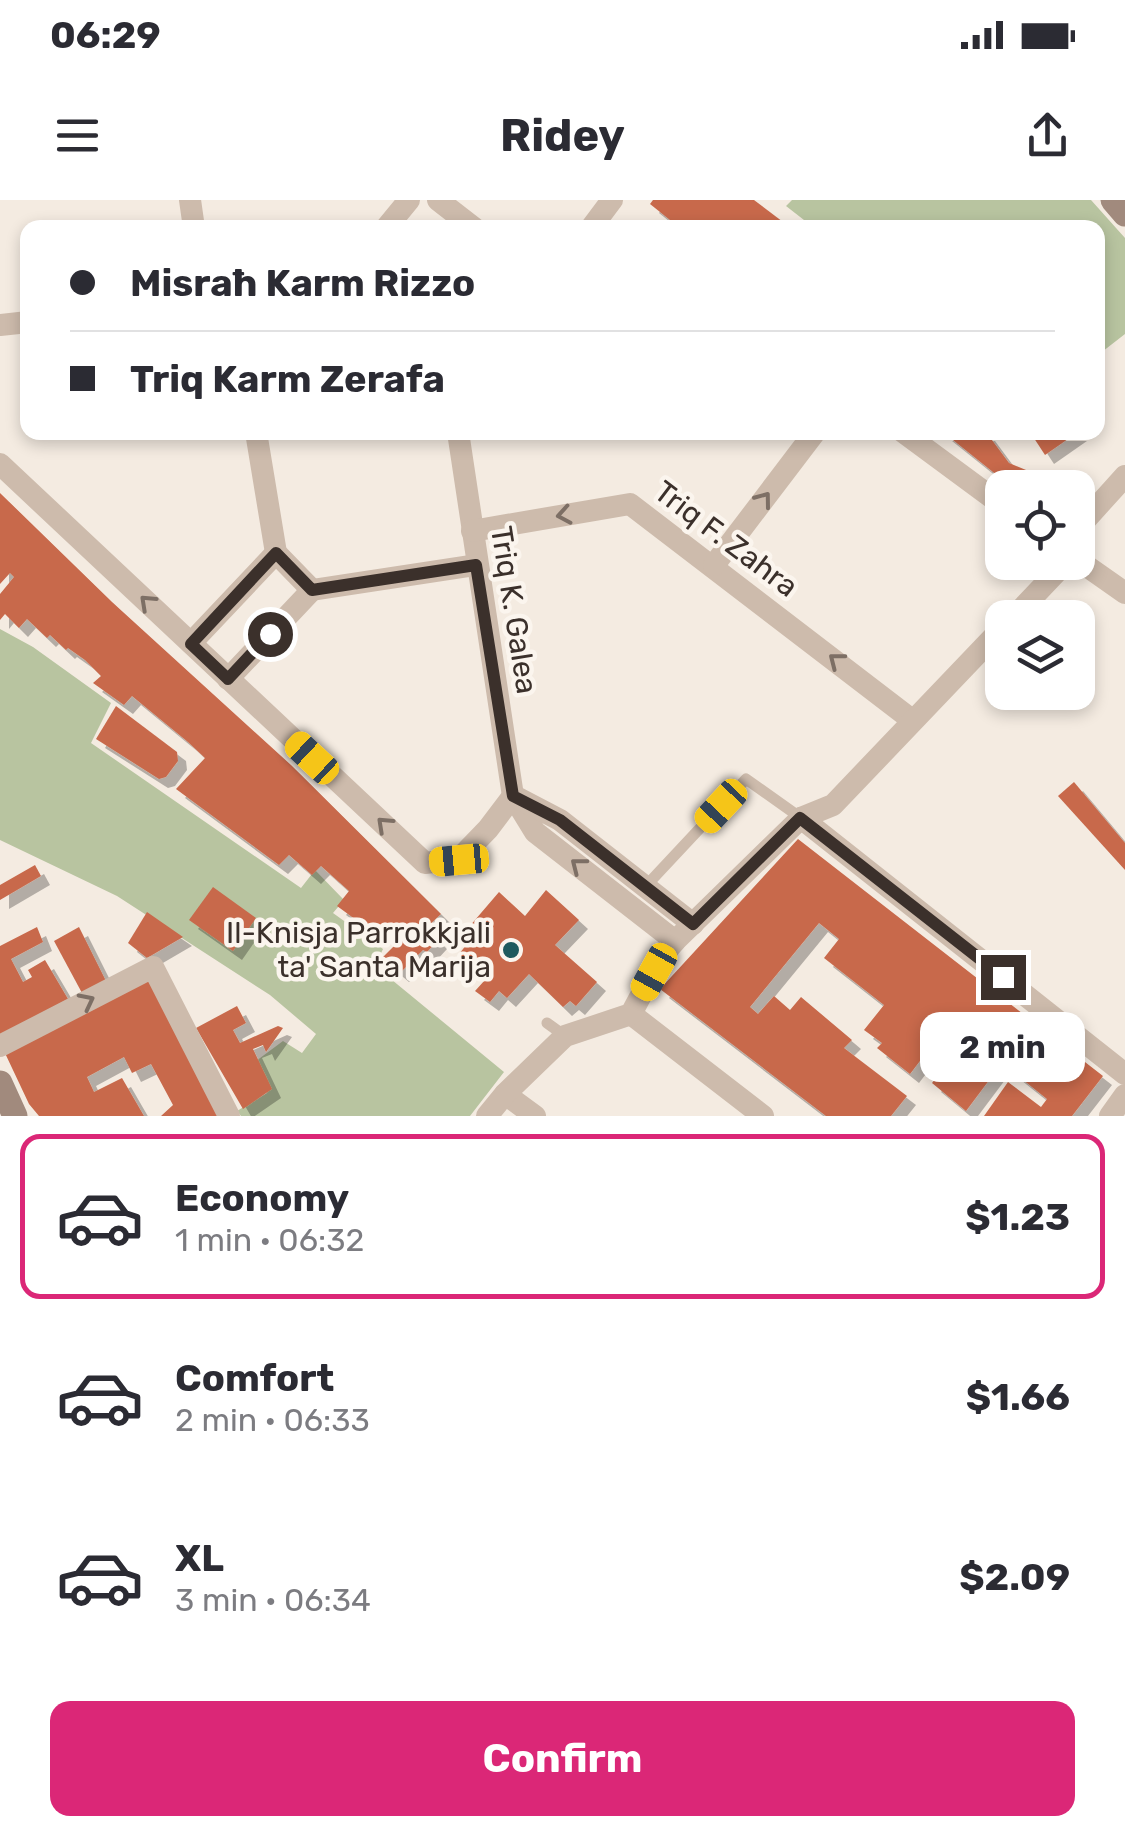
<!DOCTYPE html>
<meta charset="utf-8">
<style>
body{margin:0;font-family:Rubik,sans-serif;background:#f2f2f3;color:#2b2b33;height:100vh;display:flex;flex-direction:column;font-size:38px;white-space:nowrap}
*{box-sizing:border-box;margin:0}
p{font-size:32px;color:#7c7c81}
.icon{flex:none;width:55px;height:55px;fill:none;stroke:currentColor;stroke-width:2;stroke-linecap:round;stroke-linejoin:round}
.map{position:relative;height:916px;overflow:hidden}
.panel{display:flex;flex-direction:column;background:#fff;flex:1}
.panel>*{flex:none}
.guide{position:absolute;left:20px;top:20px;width:1085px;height:220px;border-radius:20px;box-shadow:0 5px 15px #0003;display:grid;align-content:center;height:220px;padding:0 50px;background:#fff}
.tools{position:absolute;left:985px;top:270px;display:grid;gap:20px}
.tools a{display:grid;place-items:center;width:110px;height:110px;border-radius:20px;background:#fff;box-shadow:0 5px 15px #0003;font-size:50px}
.end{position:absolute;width:45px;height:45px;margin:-22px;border:12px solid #3b302b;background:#fff;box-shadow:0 0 0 5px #fff}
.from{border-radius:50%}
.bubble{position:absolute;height:70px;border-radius:20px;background:#fff;box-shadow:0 5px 15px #0003;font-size:32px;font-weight:700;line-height:70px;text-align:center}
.car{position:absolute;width:30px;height:60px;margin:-30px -15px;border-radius:12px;box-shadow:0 0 8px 2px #0007;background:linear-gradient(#f5c518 24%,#345 0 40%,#f5c518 0 76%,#345 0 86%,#f5c518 0)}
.guide b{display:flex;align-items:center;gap:35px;height:95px;font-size:38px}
.guide b+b{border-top:2px solid #e1e1e2}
.guide i{width:25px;height:25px;background:#2b2b33}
ul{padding:18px 0 0;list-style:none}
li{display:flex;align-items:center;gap:30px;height:165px;margin:0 20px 15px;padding:0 30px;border:5px solid transparent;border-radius:20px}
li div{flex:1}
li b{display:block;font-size:38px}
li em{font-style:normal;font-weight:700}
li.selected{border-color:#db2777}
li>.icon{width:90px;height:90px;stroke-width:1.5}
.cta{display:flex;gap:20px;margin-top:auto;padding:20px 50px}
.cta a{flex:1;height:115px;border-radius:20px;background:#db2777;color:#fff;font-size:40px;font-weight:700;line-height:115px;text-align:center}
.status{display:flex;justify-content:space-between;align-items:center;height:70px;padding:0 50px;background:#fff;direction:ltr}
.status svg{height:28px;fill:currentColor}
header{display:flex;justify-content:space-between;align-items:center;height:130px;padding:0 50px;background:#fff;font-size:45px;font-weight:700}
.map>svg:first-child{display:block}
.green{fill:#b8c4a0}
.building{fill:#c8694b;filter:url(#shadow)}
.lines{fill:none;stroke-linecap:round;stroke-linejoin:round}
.lane{stroke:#cdbbac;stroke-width:11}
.street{stroke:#cdbbac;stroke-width:22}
.secondary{stroke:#a18a7d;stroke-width:25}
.oneway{stroke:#7d6f65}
.route{stroke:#3b302b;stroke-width:12}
.poi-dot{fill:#1f5a5e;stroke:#fbf5ee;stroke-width:4}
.labels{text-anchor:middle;stroke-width:9;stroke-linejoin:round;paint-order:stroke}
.street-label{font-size:30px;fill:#3b302b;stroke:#fbf5ee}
.poi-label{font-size:30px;fill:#3b302b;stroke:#fbf5ee;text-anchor:end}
</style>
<div class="status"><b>06:29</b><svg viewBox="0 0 49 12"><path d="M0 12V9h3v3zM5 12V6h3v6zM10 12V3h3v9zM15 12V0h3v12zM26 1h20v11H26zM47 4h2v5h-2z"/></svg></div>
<header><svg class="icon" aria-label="menu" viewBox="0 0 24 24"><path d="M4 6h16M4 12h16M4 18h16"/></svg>Ridey<svg class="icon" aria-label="share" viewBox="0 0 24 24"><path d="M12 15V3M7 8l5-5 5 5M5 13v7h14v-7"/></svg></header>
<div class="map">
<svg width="1125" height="916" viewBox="0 0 1125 916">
<defs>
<filter id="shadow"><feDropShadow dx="9" dy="9" stdDeviation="0" flood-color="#0004"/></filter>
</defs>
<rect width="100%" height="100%" fill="#f4ebe1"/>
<!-- green -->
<g class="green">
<path d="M792 0H1091L1125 38V134L1098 155V28L994 27 988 20H965L954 28 813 27 786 6Z"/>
<path d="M0 429 33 447 111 503 91 543 301 688 315 670 344 700 333 713 383 749 375 766 504 872 470 916H241L237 911 267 893 252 864 283 841 302 853 316 834 270 795 117 696 0 640Z"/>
</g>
<!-- building -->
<g class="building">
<path d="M653 0H754L791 28H680L650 4Z"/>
<path d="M943 232H986L1009 263 1070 288H1013Z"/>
<path d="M1030 232H1078L1045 255Z"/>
<path d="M0 293 112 402 291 565 441 714 426 728 438 740 427 752 423 750 400 773 382 758 395 745 389 740 394 734 382 724 374 733 337 706 349 691 321 666 312 675 289 655 279 665 176 589 205 558 188 542 132 496 124 505 93 483 101 476 85 460 68 448 66 450 50 435 47 438 27 419 19 428 5 414 0 420V394L14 377 10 373 0 384Z"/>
<path d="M116 506 177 552 178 561 166 577 159 579 96 539Z"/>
<path d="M1074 582 1125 643V670L1058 596Z"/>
<path d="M798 639 1103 876 1072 916H984L1008 882 1041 907 1047 899 1002 863 966 911 932 883 958 851 939 836 910 874 877 848 882 843 864 830 884 805 824 758 839 739 819 723 750 807 758 814 774 796 790 810 801 797 852 840 844 848 907 896 891 916H826L660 789Z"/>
<path d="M35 665 41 676 0 700V685Z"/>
<path d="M213 687 256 718 233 751 189 720Z"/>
<path d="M546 690 579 720 555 745 597 782 576 806 570 801 563 807 529 774 507 798 499 791 490 802 475 791 485 780 459 754 475 734 469 727 499 692 525 716Z"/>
<path d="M147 712 183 737 147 758 128 743Z"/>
<path d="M37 727 43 742 11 759 23 782 32 777 28 770 45 760 68 799 0 835V746Z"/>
<path d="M79 727 106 781 82 793 54 741Z"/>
<path d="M149 777 218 916H161L173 905 151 864 132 873 124 857 87 877 94 892 122 878 144 916H39L29 904 4 851Z"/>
<path d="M237 806 246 823 233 830 240 843 278 826 283 828 266 852 263 845 253 849 272 889 243 909 196 828Z"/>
</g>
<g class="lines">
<!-- lane -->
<g class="lane">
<path d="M645 687 746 579 801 618"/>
<path d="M547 823 565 836"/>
</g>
<!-- street -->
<g class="street">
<path d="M190 0 194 28"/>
<path d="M438 0 474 28"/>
<path d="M386 28 409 0"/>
<path d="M591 28 612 0"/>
<path d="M0 125 28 122"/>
<path d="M256 232 276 353"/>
<path d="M458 232 513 596 535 632 675 741"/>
<path d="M903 232 1002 305"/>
<path d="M0 264 425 663 459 659 488 629 513 596"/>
<path d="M1078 328 1125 276"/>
<path d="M472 331 630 304 912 520"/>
<path d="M276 353 312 390"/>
<path d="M1078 360 1125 393"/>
<path d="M714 365 815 232"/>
<path d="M312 390 476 365"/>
<path d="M1013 418 1066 362"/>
<path d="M191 443 276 353"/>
<path d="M228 479 312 390"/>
<path d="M516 597 560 620 693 724"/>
<path d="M801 618 1125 874"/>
<path d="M631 814 763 916"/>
<path d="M0 846 153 767 229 916"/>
<path d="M505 894 535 916"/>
<path d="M487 916 505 894 565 836 631 814 662 756 675 741 801 618 833 605 1002 428"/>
<path d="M1110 916 1125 895"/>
</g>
<!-- secondary -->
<g class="secondary">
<path d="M1113 0 1125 14"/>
<path d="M0 883 15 916"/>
</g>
</g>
<!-- one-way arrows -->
<defs><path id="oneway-chevron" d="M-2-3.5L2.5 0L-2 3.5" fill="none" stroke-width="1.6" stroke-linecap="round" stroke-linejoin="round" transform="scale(2.5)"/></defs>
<g class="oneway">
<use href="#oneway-chevron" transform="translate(764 299) rotate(-53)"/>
<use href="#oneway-chevron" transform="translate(564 315) rotate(170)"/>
<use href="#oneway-chevron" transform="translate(147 402) rotate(-137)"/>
<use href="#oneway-chevron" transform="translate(836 460) rotate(-142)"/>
<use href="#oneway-chevron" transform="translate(384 624) rotate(-137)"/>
<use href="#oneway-chevron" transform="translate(578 665) rotate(-142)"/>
<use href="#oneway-chevron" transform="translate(87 801) rotate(-27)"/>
</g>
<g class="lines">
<!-- route -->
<path class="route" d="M270 434 228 479 191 444 276 353 312 390 476 365 513 596 560 620 693 724 800 618 1003 777"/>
</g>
<!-- markers -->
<circle class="poi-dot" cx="511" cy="750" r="10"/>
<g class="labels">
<!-- street labels -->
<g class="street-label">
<text transform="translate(726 339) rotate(37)" y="10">Triq F. Zahra</text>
<text transform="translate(514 410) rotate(81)" y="10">Triq K. Galea</text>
</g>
<!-- poi labels -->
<g class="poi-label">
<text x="491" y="743">Il-Knisja Parrokkjali<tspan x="491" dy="34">ta' Santa Marija</tspan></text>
</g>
</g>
</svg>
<div class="tools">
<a><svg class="icon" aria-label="locate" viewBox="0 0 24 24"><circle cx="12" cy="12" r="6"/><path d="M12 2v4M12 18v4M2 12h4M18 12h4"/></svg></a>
<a><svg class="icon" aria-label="layers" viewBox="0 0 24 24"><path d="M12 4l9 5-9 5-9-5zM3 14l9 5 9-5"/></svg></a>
</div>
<i class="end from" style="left:270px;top:434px"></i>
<i class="end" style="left:1003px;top:777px"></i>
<div class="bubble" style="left:920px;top:812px;width:165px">2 min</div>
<i class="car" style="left:312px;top:558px;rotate:313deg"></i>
<i class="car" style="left:721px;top:606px;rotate:223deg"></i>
<i class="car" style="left:459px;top:660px;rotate:265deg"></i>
<i class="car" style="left:654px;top:772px;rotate:209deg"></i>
<div class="guide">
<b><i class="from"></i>Misraħ Karm Rizzo</b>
<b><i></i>Triq Karm Zerafa</b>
</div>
</div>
<section class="panel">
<ul>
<li class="selected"><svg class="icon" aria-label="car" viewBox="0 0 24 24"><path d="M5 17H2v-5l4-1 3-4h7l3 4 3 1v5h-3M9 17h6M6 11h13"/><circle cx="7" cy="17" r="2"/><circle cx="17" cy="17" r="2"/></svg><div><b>Economy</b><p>1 min · 06:32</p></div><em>$1.23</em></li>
<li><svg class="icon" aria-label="car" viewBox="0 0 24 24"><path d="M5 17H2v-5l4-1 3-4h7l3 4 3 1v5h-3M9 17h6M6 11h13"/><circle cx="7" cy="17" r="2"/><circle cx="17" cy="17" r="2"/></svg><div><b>Comfort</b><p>2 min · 06:33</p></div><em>$1.66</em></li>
<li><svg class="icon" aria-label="car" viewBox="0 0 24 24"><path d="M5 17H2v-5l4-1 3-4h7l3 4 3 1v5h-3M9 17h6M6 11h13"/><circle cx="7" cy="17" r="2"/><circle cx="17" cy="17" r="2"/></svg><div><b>XL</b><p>3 min · 06:34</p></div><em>$2.09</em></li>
</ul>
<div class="cta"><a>Confirm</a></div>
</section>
